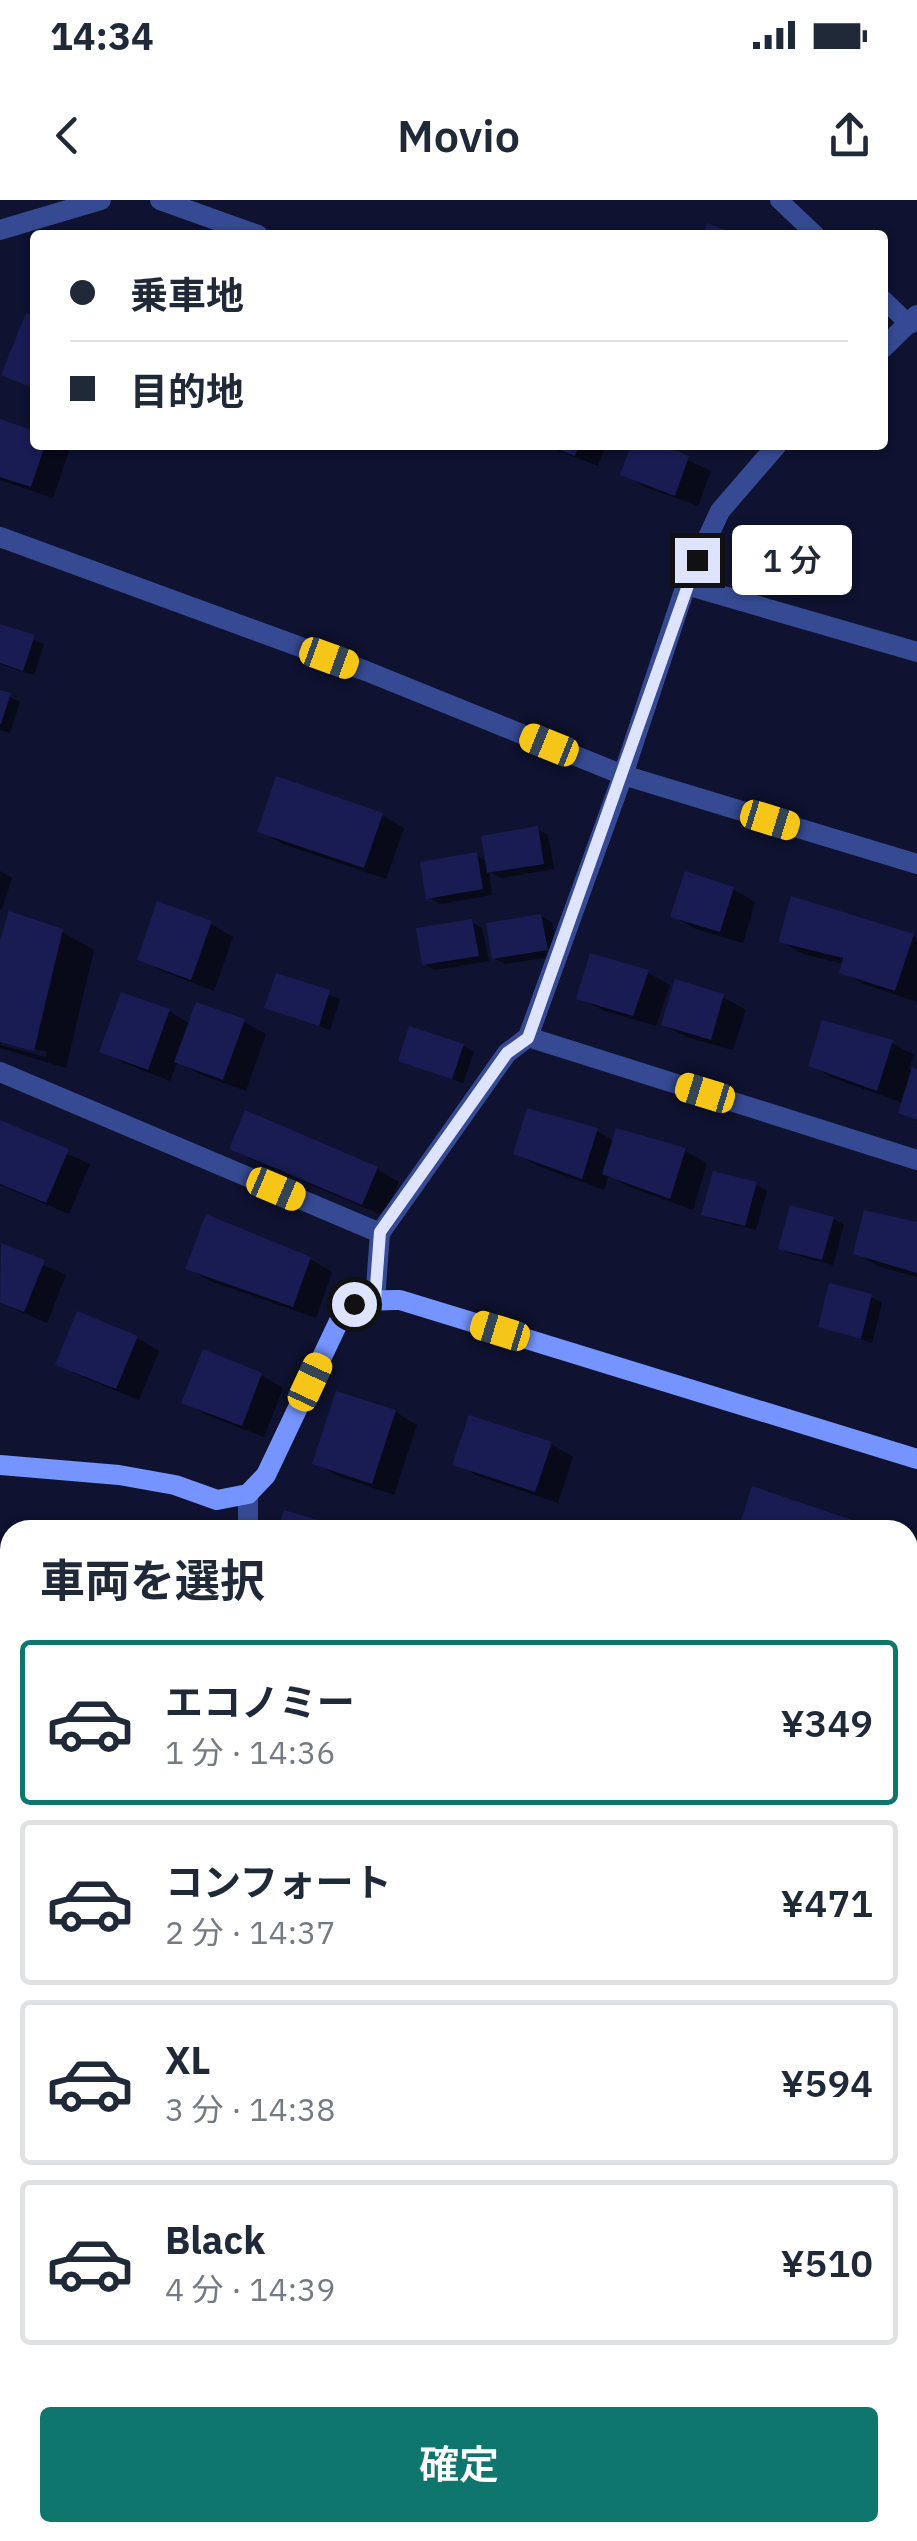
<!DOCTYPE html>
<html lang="ja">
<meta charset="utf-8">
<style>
body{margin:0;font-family:"IBM Plex Sans","Noto Sans JP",sans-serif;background:#f2f2f3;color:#1f2937;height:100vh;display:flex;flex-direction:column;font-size:38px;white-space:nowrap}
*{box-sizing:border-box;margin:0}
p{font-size:32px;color:#747a83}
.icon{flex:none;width:55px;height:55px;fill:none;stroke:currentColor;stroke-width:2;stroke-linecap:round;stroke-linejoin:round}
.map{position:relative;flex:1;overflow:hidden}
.sheet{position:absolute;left:0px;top:1320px;width:918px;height:1022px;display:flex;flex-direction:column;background:#fff;border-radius:30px 30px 0 0;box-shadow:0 2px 8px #0004}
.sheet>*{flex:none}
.guide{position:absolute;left:30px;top:30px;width:858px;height:220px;border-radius:10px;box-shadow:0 2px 8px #0004;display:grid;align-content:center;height:220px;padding:0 40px;background:#fff}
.end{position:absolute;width:45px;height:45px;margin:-22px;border:12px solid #dee3ff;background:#111;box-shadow:0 0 0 5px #111}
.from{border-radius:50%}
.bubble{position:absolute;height:70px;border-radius:10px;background:#fff;box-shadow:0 2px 8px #0004;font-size:32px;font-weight:600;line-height:70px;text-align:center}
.car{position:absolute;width:30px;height:60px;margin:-30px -15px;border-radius:12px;box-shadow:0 0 8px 2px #0007;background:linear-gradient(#f5c518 24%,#345 0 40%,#f5c518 0 76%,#345 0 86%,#f5c518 0)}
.guide b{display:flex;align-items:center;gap:35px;height:95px;font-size:38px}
.guide b+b{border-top:2px solid #e0e1e3}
.guide i{width:25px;height:25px;background:#1f2937}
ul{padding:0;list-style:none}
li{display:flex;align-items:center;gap:30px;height:165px;margin:0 20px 15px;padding:0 20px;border:5px solid #e0e1e3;border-radius:10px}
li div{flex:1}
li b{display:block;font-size:38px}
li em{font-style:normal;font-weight:600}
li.active{border-color:#0f766e}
li>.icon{width:90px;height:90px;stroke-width:1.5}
h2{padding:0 40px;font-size:45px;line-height:120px}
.button{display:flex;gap:20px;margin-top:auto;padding:20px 40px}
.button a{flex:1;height:115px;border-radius:10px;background:#0f766e;color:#fff;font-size:40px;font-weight:600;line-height:115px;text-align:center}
.status{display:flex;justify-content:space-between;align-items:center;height:70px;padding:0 50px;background:#fff;direction:ltr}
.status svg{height:28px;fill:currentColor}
header{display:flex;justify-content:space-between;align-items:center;height:130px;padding:0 40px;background:#fff;font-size:45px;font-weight:600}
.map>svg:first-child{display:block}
.shadow{fill:#0007;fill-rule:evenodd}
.building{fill:#191c53}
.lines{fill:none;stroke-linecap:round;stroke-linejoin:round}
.lane{stroke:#364a93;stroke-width:18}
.street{stroke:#364a93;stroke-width:20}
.secondary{stroke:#7594ff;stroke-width:20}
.route{stroke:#dee3ff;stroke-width:12}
</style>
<div class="status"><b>14:34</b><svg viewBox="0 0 49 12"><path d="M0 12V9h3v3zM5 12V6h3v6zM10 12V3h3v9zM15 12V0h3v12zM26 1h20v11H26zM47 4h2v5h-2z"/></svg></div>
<header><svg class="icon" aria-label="back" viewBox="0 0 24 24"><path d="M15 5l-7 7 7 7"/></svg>Movio<svg class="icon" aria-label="share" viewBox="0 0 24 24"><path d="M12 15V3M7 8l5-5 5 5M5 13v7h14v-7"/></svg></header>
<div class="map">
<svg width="917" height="2341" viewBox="0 0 917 2341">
<rect width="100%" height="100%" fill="#0f1230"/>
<!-- shadow -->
<g class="shadow">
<path d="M0 222 35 234V245H59L69 251 53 298 0 280Z"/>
<path d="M542 245H606L598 266Z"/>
<path d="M634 245H653L711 271 698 306 645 287 623 274Z"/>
<path d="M0 427 44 444 34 475 0 464Z"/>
<path d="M0 492 20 502 10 533 0 530Z"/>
<path d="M382 615 404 628 386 679 283 644 260 631Z"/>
<path d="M537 629 548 635 554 669 501 678 489 671 492 695 440 704 429 697 476 655 488 662Z"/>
<path d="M0 671 12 678 2 709H0Z"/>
<path d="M733 689 755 702 743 743 696 729 673 716Z"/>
<path d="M541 716 552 722 557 756 505 764 494 758Z"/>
<path d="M471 722 482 728 489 761 435 770 424 764Z"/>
<path d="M211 724 233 737 214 791 162 771 140 759Z"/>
<path d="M62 732 94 750 66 868 0 848V748ZM1 840 47 852 46 857 1 845Z"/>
<path d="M913 736 917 738V802L864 784 842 772 844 764 803 754 781 741Z"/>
<path d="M592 756 648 773 670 785 656 826 602 810 579 798Z"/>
<path d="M278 776 340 799 330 830 267 806Z"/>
<path d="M677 782 723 797 746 810 733 850 686 837 664 824Z"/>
<path d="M123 795 169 811 190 824 244 822 266 834 246 891 199 874 178 861 170 881 124 863 102 851Z"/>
<path d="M892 843 914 855 909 869 917 872V921L901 911 903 903 833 878 811 865Z"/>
<path d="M463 846 474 852 463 883 401 860Z"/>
<path d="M0 923 90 964 69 1014 0 985Z"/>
<path d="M597 931 614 941 685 951 707 963 693 1010 627 986 609 975 604 990 538 966 516 953Z"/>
<path d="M232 948 377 969 399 982 384 1016 254 961Z"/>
<path d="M756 985 767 991 756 1030 715 1020 704 1013Z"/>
<path d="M833 1019 844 1025 833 1065 792 1054 781 1048Z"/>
<path d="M917 1024V1077L878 1066 856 1053Z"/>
<path d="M2 1047 66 1075 47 1123 0 1103Z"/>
<path d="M310 1059 332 1072 316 1118 210 1081 188 1068Z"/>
<path d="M831 1086 871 1097 882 1103 872 1143 821 1126Z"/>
<path d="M137 1138 159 1151 139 1200 80 1176 58 1163Z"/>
<path d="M261 1175 283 1188 264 1237 207 1215 185 1202Z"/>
<path d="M395 1212 417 1225 394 1295 338 1276 315 1263Z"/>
<path d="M551 1244 573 1257 558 1303 478 1276 455 1263Z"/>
<path d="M0 1357 10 1363V1382L0 1409Z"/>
<path d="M0 1570 10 1575 2 1602 10 1606V1688L0 1714Z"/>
<path d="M908 1790 914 1793 908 1809Z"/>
<path d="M908 1995 913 1998 917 1996V2077L908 2075Z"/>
<path d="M3 2120 10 2122V2178L0 2172V2131Z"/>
<path d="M62 2332H187L185 2341H77Z"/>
</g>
<!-- building -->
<g class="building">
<path d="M707 23 737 35H703Z"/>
<path d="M26 113 35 117V189L1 175Z"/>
<path d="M0 219 35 231V245H45L31 287 0 277Z"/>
<path d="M547 245H579L575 256Z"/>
<path d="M631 245H660L689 256 675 296 620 275Z"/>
<path d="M0 424 35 435 23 471 0 463Z"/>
<path d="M0 490 11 493 1 524H0Z"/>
<path d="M276 576 383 613 364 668 257 632Z"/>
<path d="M538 626 544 664 487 673 481 636Z"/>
<path d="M477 652 483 689 426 699 420 662Z"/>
<path d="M685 671 734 687 720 732 670 717Z"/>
<path d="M791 696 914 734 895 791 839 773 843 758 778 742Z"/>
<path d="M157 701 212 721 191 780 137 760Z"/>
<path d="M9 711 63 729 34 851 0 842V740Z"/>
<path d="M541 714 548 750 492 759 486 723Z"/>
<path d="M472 719 479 756 422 765 416 728Z"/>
<path d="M590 753 649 770 633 816 576 799Z"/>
<path d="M276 773 330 790 319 826 264 808Z"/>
<path d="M675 779 724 794 711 840 661 825Z"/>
<path d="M121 792 170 809 148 870 99 852Z"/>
<path d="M196 802 245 819 223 880 174 862Z"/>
<path d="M822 820 893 840 877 891 808 866Z"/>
<path d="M409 826 464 844 452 879 398 861Z"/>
<path d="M912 867 917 869V920L898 913Z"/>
<path d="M527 908 598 928 582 979 513 954Z"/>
<path d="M245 910 378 967 362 1005 229 949Z"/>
<path d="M0 920 69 949 46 1003 0 984Z"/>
<path d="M616 928 686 948 670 999 602 974Z"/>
<path d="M713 971 757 982 745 1026 701 1015Z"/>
<path d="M790 1005 834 1017 822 1060 778 1049Z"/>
<path d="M864 1010 917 1022V1073L853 1054Z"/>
<path d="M206 1014 311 1057 293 1107 185 1069Z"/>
<path d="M1 1043 45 1060 24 1112 0 1103Z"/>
<path d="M829 1083 872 1094 861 1139 818 1127Z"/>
<path d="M77 1111 138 1136 116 1189 55 1165Z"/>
<path d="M203 1149 262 1173 242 1226 181 1203Z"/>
<path d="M336 1191 396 1210 372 1284 312 1264Z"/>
<path d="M469 1215 552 1242 535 1292 452 1265Z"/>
<path d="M752 1286 858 1322 855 1330H738Z"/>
<path d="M284 1310 348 1329V1330H278Z"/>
<path d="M916 1367H917V1438L908 1434V1392Z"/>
<path d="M0 1824 10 1828V1894L0 1890Z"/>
<path d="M913 1991 917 1993V2070L908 2068V2004Z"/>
<path d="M2 2117 10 2119V2174L0 2171Z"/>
<path d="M0 2247 10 2250V2306L0 2303Z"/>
<path d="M58 2332H161L158 2341H81Z"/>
<path d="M620 2332H683L706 2340 618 2341Z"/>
</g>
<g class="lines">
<!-- lane -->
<g class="lane">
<path d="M779 0 816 35"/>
<path d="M882 98 910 125"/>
</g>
<!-- street -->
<g class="street">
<path d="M160 0 258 35"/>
<path d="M0 30 101 0"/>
<path d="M882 149 917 115"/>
<path d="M0 337 366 471 623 575 917 664"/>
<path d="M686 385 917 452"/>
<path d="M528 837 917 960"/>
<path d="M0 872 380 1033"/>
<path d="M375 1100 380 1033 507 853 528 837 623 575 686 385 720 311 777 245"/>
<path d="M248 1294V1330"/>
<path d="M908 1951 917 1954"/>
<path d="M0 1961 10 1956"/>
<path d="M0 2046 10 2017"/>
<path d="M835 2332 859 2341"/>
<path d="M238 2341 241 2332"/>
</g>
<!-- secondary -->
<g class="secondary">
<path d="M0 1265 119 1275 175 1285 217 1300 248 1294 266 1275 340 1119C357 1099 374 1100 400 1100L917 1259"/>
<path d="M908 1629 917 1632"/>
</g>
</g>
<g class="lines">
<!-- route -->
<path class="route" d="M354 1104 375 1100 380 1032 507 853 528 838 697 360"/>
</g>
</svg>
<i class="end from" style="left:354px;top:1104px"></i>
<i class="end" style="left:697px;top:360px"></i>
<div class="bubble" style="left:732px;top:325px;width:120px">1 分</div>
<i class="car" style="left:329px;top:458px;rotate:110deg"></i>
<i class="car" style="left:549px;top:545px;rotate:292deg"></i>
<i class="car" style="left:770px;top:620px;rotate:107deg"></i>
<i class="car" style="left:705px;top:893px;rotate:287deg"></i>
<i class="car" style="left:276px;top:989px;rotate:113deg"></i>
<i class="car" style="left:500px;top:1131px;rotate:287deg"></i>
<i class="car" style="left:310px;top:1182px;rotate:25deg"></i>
<div class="guide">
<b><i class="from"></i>乗車地</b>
<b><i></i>目的地</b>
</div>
<section class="sheet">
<h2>車両を選択</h2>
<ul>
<li class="active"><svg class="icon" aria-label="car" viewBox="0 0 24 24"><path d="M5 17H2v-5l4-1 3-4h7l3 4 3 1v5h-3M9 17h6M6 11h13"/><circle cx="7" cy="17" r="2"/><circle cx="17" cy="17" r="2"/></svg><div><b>エコノミー</b><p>1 分 · 14:36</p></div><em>¥349</em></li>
<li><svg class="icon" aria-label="car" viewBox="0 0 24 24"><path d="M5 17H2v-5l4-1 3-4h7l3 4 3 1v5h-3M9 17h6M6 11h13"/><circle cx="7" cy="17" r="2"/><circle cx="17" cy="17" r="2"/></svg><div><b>コンフォート</b><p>2 分 · 14:37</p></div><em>¥471</em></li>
<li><svg class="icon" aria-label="car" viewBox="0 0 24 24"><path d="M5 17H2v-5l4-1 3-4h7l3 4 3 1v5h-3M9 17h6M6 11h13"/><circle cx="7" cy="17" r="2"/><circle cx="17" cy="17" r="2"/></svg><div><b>XL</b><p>3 分 · 14:38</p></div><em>¥594</em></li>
<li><svg class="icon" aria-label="car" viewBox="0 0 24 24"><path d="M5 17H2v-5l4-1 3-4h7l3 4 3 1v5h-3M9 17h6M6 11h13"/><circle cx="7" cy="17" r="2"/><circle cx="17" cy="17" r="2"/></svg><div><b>Black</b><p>4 分 · 14:39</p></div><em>¥510</em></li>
</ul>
<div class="button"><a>確定</a></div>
</section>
</div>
